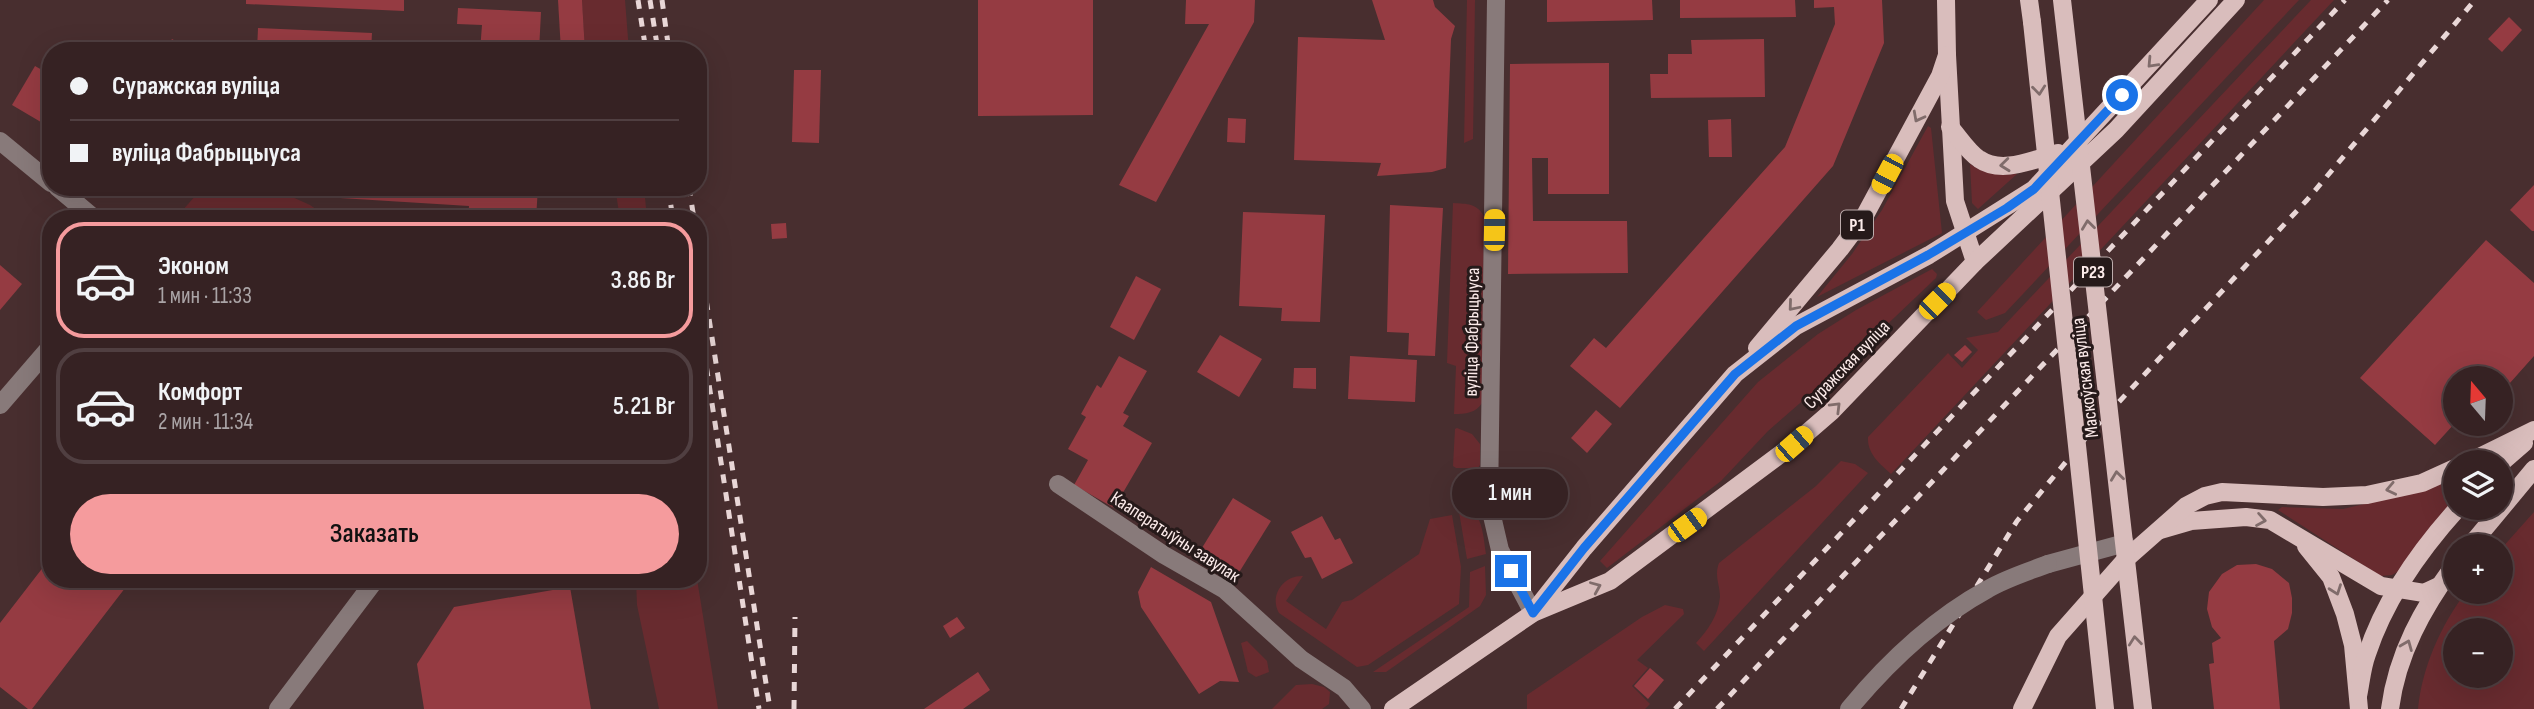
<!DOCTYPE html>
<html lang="ru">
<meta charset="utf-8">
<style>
body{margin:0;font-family:"Sofia Sans Condensed",sans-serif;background:#412f30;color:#f1f3f6;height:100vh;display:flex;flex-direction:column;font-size:26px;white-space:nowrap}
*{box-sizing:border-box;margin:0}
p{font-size:23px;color:#aaa4a6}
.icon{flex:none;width:38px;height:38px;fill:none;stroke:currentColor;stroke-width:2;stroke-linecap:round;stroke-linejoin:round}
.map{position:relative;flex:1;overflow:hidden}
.sheet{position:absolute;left:42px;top:210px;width:665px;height:378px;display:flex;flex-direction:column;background:#362223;border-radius:28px;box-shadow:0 7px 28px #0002,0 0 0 2px #503f41}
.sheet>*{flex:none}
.guide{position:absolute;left:42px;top:42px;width:665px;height:154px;border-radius:28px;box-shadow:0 7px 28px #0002,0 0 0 2px #503f41;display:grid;align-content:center;height:154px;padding:0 28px;background:#362223}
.needle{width:46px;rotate:341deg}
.buttons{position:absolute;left:2443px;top:366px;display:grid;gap:14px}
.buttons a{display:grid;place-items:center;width:70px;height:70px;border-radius:50%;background:#362223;box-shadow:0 7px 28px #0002,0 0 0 2px #503f41;font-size:35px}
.end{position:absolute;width:32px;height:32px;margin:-16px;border:9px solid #1a73e8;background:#fff;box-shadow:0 0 0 4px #fff}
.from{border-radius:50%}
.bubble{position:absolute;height:49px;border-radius:24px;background:#362223;box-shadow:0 7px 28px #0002,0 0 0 2px #503f41;font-size:23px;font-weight:600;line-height:49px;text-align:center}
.car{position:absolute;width:21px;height:42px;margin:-21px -10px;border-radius:9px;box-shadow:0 0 5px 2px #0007;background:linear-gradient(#f5c518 24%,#345 0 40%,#f5c518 0 76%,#345 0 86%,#f5c518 0)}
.guide b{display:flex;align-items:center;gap:24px;height:66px;font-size:26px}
.guide b+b{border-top:2px solid #503f41}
.guide i{width:18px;height:18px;background:#f1f3f6}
ul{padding:12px 0 0;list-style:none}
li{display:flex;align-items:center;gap:21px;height:116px;margin:0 14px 10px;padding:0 14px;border:4px solid #503f41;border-radius:28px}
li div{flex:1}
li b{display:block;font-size:26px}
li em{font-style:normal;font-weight:600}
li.current{border-color:#f59b9d}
li>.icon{width:63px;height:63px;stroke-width:1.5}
.primary-button{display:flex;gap:14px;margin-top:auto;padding:14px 28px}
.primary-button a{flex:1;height:80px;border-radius:42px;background:#f59b9d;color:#111;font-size:28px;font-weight:600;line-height:80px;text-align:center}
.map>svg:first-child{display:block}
.green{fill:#682b2f;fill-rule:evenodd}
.building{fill:#953b42}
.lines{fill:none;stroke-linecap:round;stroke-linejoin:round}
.minor{stroke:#887a7a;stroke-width:18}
.major{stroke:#d9bdbc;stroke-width:18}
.rail{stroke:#e9d7d7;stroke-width:5;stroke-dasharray:9 9;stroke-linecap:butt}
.minor-bridge{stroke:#887a7a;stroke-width:18}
.major-bridge{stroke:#d9bdbc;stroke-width:18}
.oneway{stroke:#806c6b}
.route{stroke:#1a73e8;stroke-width:9}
.labels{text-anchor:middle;stroke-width:6;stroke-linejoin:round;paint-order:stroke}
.shield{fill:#261a1a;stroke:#bcacac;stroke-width:2}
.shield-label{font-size:18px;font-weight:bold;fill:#fcebea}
.street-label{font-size:19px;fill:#fcebea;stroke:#261a1a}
</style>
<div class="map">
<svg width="2534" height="709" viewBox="0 0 2534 709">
<rect width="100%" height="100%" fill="#482e2f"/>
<!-- green -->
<g class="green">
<path d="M582 0H625L629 51H585Z"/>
<path d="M1467 0H1475L1473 139 1464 143Z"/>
<path d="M2264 0H2299L2005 313 1986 320 1977 312Z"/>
<path d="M2311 0H2334L1891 474C1880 464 1867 454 1868 437L1948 353 1962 368 1978 350 1966 338 1998 332Z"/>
<path d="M1928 126 1931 128 1942 233 1817 297 1852 254 1882 210Z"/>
<path d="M1970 164C1986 175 1998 175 2017 174L1978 209 1972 203Z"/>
<path d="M203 187H270L310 205 330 219H175Z"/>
<path d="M615 187H644L647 219H620Z"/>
<path d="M1453 203C1468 204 1476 203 1484 216L1482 403C1476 413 1465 414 1454 414L1456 366 1447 363Z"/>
<path d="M1932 269 1937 274 1936 278 1854 356 1768 431 1721 481 1607 568 1600 561 1758 382 1818 334 1856 310Z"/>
<path d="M1457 428 1472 434 1480 444V465L1478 468H1456L1453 466 1455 429Z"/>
<path d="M1841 461 1855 464 1868 473 1704 651 1696 643C1708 630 1718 616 1720 597 1720 585 1714 576 1719 563L1816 486Z"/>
<path d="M2455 477V499L2399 571 2392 575 2380 576 2278 510 2282 507 2343 509 2427 489Z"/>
<path d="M1458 506C1483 506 1483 536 1486 554L1467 559Z"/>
<path d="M2534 512V709H2418C2422 667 2441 625 2466 592H2501V549ZM2455 630H2501V676H2455Z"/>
<path d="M1452 515 1461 567 1459 604 1368 665 1357 667 1279 613C1269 596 1283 575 1303 576L1286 601 1326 629 1342 602 1352 600 1419 554 1430 519Z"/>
<path d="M1485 566 1486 595 1480 606 1386 672H1373L1469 607 1470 572Z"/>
<path d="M636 579H697L718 709H659L637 605Z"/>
<path d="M1665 605 1683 609 1684 614 1637 660 1648 668 1632 686 1650 704 1645 709H1527V695L1642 617Z"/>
<path d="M1247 641 1267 661 1269 672 1256 677 1248 672 1241 643Z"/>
<path d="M1312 684 1324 687 1330 692 1329 704 1322 709H1272L1296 685Z"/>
</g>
<!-- building -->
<g class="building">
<path d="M246 0H404V11L246 4Z"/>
<path d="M558 0H582L585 51H561Z"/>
<path d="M978 0H1093V115L978 116Z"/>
<path d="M1186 0H1255L1254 22 1156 202 1119 185 1209 24H1185Z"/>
<path d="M1372 0H1433L1435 7 1455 26 1451 39 1446 168 1432 172 1377 176 1381 163 1294 160 1298 37 1385 40Z"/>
<path d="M1547 0H1652L1653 20 1547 22Z"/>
<path d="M1680 0H1795L1796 17 1680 18Z"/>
<path d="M1814 0H1882L1884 43 1833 166 1620 408 1570 366 1594 338 1606 348 1785 147 1835 24 1834 7 1814 8Z"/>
<path d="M458 8 541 12 539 51H480L482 25 457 24Z"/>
<path d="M2509 17 2522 30 2502 52 2488 39Z"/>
<path d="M258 28 372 33 371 51H257Z"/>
<path d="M172 39 192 51H165Z"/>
<path d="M1764 39 1765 97 1651 98 1650 74H1668V54H1692L1691 40Z"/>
<path d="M1609 63V194H1548V158H1532L1533 221H1627L1628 273 1508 274 1510 64Z"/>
<path d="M35 66 51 75V128L12 105Z"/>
<path d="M794 70H821L819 143 792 142Z"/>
<path d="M1228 118 1246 119 1245 143 1227 142Z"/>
<path d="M1731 119 1732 157H1709L1708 120Z"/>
<path d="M2534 185V231H2532L2510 210Z"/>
<path d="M341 187H538L536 219H468L469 206 340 198Z"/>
<path d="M1390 205 1443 208 1435 356 1408 355 1409 333 1387 332Z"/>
<path d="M1243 212 1325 215 1320 322 1281 321 1282 308 1239 306Z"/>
<path d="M786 223 787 238 772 239 771 224Z"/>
<path d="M2486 240 2534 283V356L2501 393V378H2455V423L2435 445 2360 378Z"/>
<path d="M0 265 22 284 0 310Z"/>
<path d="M1136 276 1161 289 1134 340 1110 327Z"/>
<path d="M1220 335 1262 359 1239 397 1197 372Z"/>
<path d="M1965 345 1972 352 1962 362 1954 355Z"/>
<path d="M1119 356 1147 371 1123 413 1129 416 1123 426 1152 443 1114 508 1074 485 1088 460 1068 449 1086 417 1081 414 1097 385 1101 388Z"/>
<path d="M1350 356 1417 360 1415 402 1348 399Z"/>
<path d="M1294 368H1316V389L1293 388Z"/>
<path d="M1596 410 1612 424 1587 453 1571 438Z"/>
<path d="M1233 498 1271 521 1238 574 1200 551Z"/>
<path d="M1322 516 1335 540 1340 538 1353 563 1322 579 1311 557 1305 558 1291 532Z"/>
<path d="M51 557V579H132L32 709H28L0 687V623Z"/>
<path d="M2256 564 2272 569 2289 583 2292 598V613L2288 629 2274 641 2280 709H2214L2209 664 2214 663 2212 643 2221 638 2212 627 2207 609 2209 592 2222 574 2237 565Z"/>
<path d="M1151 567 1211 602 1239 682 1220 681 1199 694 1141 607 1138 592Z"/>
<path d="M570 587 591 709H424L417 664 454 607Z"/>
<path d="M957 617 965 628 950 638 943 626Z"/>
<path d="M1650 668 1664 680 1648 699 1634 686Z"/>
<path d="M978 672 990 690 963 709H924Z"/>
</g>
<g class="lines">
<!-- minor -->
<g class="minor">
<path d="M1496 0 1489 503 1500 550 1533 613"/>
<path d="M0 141 51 183"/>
<path d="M57 187 95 219"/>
<path d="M0 405 51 346"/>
<path d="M1058 484 1164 555 1225 590 1301 659 1344 688 1362 709"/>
<path d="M2048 564 2125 543"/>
<path d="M278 709 376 579"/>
</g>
<!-- major -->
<g class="major">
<path d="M1946 0 1947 55 1955 201 1975 262"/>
<path d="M2029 0 2032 22"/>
<path d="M1950 127C1959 137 1968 152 1979 159 2002 175 2034 159 2058 153"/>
<path d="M1757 348 1840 249 1864 217 1940 76 1947 55"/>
<path d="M2469 462 2534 430"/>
<path d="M2501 463 2524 443"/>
<path d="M2160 530 2191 521 2246 517 2270 520 2381 586 2424 593 2439 586"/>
<path d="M2306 546 2331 577 2345 614 2353 645 2359 709"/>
<path d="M2470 546 2534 469"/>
<path d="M1535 610 1584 548 1735 374 1796 326 1929 255 2034 189 2209 0"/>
<path d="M2358 696C2361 682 2362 667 2367 654 2385 599 2420 550 2458 508"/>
<path d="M1393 709 1533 613 1610 581 1794 444 1831 412 1975 262 2116 130 2236 0"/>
<path d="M2022 709 2058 636 2127 558 2186 506 2205 496 2222 492 2323 497 2367 495 2422 483 2455 468"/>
<path d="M2390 709C2397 654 2423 608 2455 564"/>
</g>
<!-- rail -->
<g class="rail">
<path d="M638 0 646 51"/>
<path d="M650 0 658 51"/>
<path d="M662 0 669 51"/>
<path d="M668 187 673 219"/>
<path d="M689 187 694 219"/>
<path d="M698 248 770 709"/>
<path d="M701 332 759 709"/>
<path d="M794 709 795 617"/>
<path d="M1675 709 2345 0"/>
<path d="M1717 709 2388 0"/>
<path d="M1901 709 2017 521 2089 434 2307 200 2475 0"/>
</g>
<!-- minor-bridge -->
<path class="minor-bridge" d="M1849 709C1887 663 1935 618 1988 589 2007 578 2027 572 2048 564"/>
<!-- major-bridge -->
<g class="major-bridge">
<path d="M2062 0 2143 709"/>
<path d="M2032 22 2105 709"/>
</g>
</g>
<!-- one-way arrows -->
<defs><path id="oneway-chevron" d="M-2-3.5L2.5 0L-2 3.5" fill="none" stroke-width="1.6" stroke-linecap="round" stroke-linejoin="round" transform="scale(1.75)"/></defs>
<g class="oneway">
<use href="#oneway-chevron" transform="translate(2152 63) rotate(133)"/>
<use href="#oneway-chevron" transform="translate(2039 90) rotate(84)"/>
<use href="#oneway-chevron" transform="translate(1918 117) rotate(118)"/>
<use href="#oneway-chevron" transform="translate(2005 165) rotate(174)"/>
<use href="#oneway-chevron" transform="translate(2088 225) rotate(-97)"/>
<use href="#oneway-chevron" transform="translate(1793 306) rotate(130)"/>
<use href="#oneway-chevron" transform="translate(1836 407) rotate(-45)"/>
<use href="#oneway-chevron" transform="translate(2117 476) rotate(-97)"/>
<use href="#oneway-chevron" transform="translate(2391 489) rotate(168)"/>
<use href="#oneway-chevron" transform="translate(2261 520) rotate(10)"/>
<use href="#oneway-chevron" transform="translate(1596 587) rotate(-23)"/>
<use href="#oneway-chevron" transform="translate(2336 590) rotate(70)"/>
<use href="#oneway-chevron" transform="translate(2135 641) rotate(-96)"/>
<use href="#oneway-chevron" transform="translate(2407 645) rotate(-68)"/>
</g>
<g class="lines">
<!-- route -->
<path class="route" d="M1511 571 1533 613 1584 548 1735 374 1796 326 1928 255 2007 208 2034 189 2122 95"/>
</g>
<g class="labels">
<!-- shield labels -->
<g class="shield">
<rect x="1841" y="210.5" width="32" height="29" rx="5"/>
<rect x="2074" y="257.5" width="38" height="29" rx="5"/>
</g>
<g class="shield-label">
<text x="1857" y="231">Р1</text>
<text x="2093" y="278">Р23</text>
</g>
<!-- street labels -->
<g class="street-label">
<text transform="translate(1471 332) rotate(-89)" y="7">вуліца Фабрыцыуса</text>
<text transform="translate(1846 364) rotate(-46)" y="7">Суражская вуліца</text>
<text transform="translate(2084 378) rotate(-97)" y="7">Маскоўская вуліца</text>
<text transform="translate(1176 536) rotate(33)" y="7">Кааператыўны завулак</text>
</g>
</g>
</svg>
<div class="buttons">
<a><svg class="needle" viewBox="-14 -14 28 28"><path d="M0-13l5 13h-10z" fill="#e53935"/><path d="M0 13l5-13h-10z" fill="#aaa4a6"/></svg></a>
<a><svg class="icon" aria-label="layers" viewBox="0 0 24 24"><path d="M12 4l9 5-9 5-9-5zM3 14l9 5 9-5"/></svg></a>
<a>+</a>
<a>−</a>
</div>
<i class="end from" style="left:2122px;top:95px"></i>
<i class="end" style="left:1511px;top:571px"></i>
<div class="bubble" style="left:1452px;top:469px;width:116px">1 мин</div>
<i class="car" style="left:1887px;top:174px;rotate:208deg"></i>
<i class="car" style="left:1494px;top:230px;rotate:1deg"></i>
<i class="car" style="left:1937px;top:301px;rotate:45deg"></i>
<i class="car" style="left:1794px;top:444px;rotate:49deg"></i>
<i class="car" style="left:1687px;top:525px;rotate:54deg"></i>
<div class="guide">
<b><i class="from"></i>Суражская вуліца</b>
<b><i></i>вуліца Фабрыцыуса</b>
</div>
<section class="sheet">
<ul>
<li class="current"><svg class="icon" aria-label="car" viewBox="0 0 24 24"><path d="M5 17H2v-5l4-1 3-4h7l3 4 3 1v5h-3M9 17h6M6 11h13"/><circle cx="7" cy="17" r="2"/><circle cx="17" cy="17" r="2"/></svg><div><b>Эконом</b><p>1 мин · 11:33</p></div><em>3.86 Br</em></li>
<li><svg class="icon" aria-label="car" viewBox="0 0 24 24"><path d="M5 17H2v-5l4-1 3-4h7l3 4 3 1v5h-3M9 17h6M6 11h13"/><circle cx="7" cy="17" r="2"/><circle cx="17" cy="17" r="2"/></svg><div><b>Комфорт</b><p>2 мин · 11:34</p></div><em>5.21 Br</em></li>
</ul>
<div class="primary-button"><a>Заказать</a></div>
</section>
</div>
